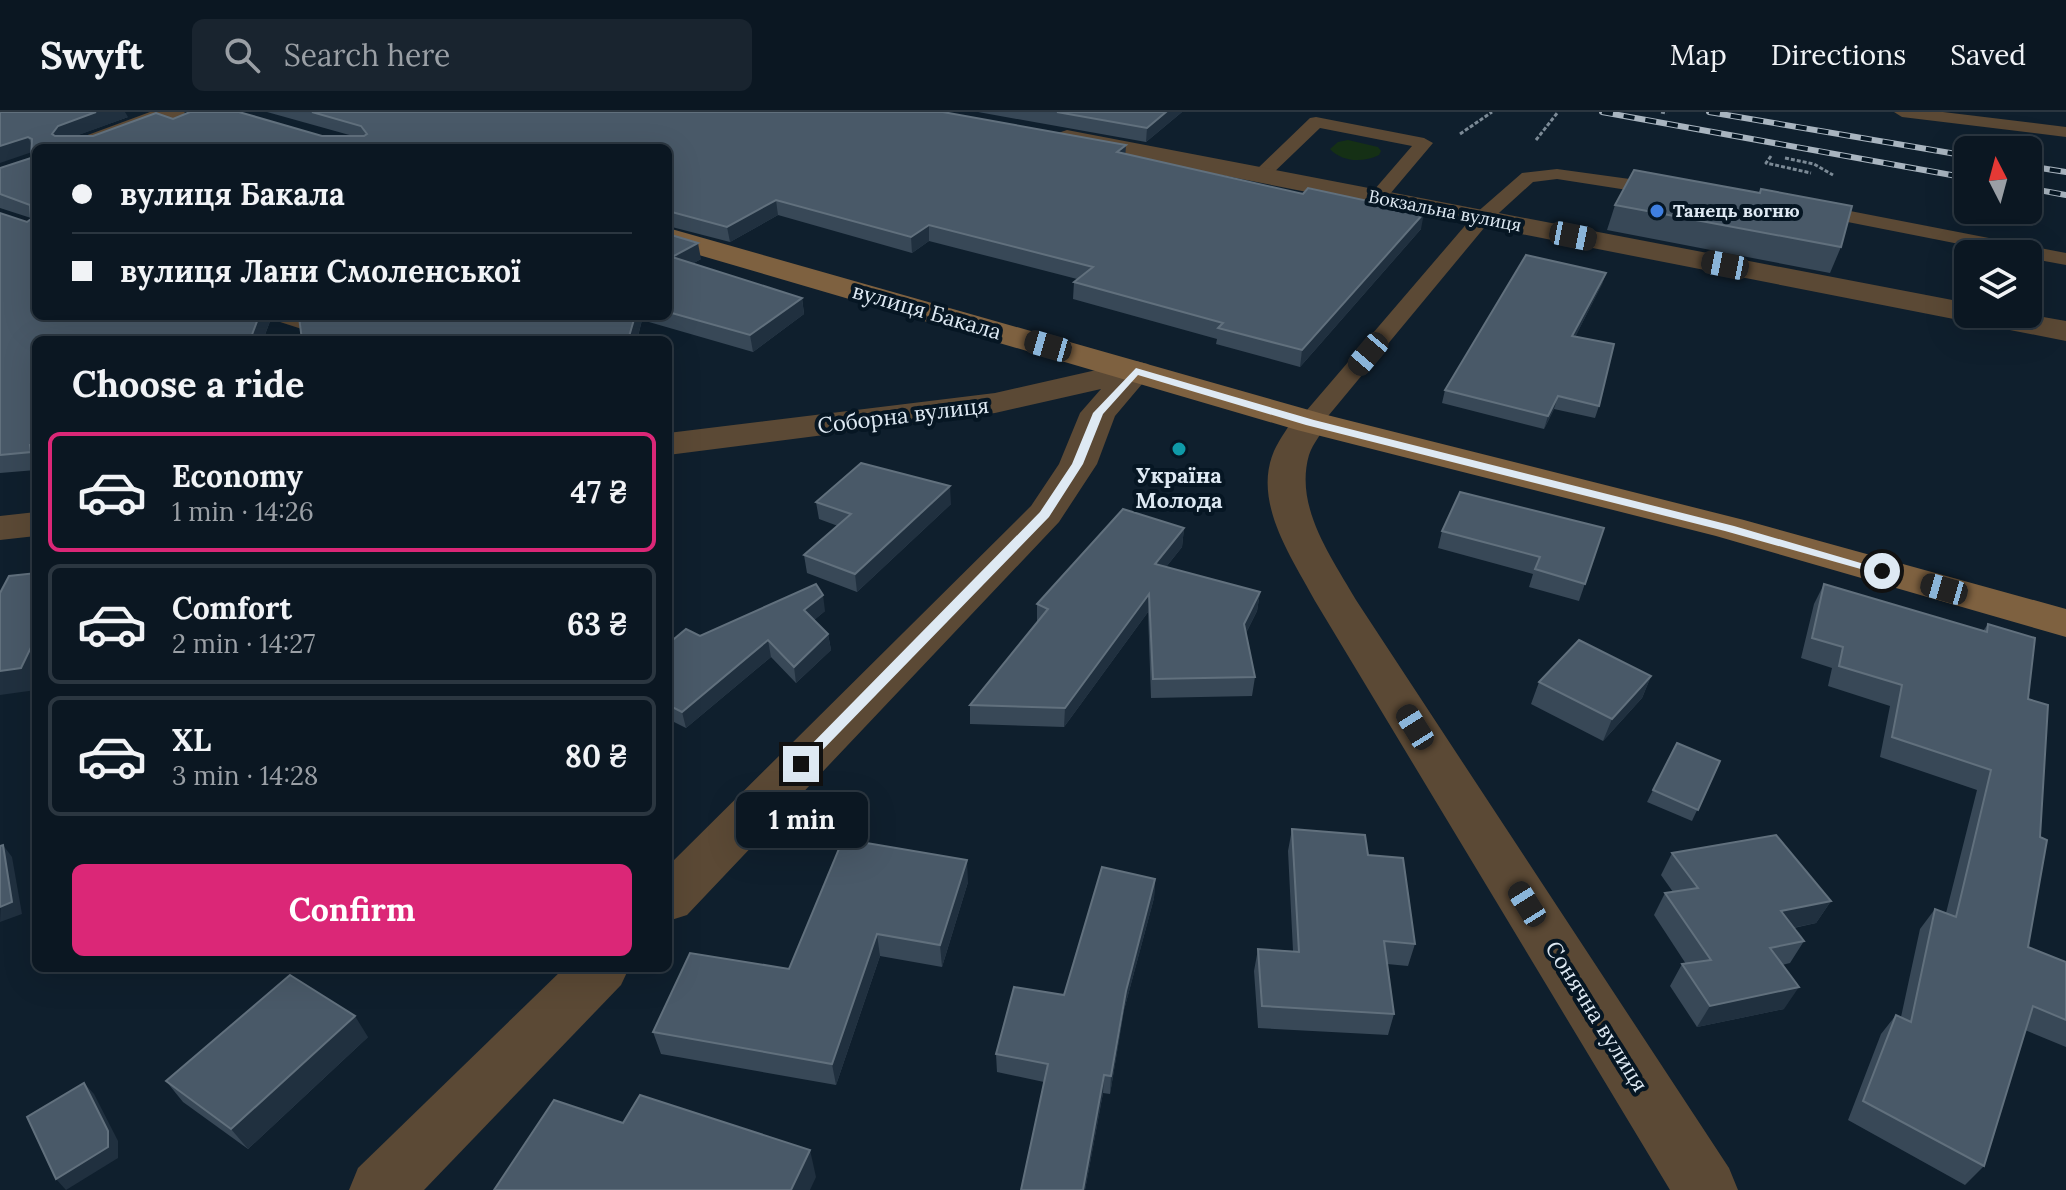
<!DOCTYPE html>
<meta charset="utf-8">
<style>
body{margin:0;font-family:Lora,serif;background:#19242f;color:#f1f3f6;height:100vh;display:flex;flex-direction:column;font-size:30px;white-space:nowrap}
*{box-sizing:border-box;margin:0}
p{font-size:26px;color:#9a9fa5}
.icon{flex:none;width:44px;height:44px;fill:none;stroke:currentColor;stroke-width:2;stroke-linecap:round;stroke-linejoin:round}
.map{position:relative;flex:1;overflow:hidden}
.drawer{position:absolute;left:32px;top:224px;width:640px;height:636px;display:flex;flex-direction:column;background:#0b1722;border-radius:12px;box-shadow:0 8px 32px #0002,0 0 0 2px #2b3640}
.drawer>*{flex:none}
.banner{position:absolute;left:32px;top:32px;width:640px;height:176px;border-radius:12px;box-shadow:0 8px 32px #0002,0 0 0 2px #2b3640;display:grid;align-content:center;height:176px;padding:0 40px;background:#0b1722}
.needle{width:52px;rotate:354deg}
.controls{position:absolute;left:1954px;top:24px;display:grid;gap:16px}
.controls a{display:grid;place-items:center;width:88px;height:88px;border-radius:12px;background:#0b1722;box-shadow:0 8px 32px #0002,0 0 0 2px #2b3640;font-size:40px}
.end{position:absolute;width:36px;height:36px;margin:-18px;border:10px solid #dee9f3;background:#111;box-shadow:0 0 0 4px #111}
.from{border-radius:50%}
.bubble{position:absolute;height:56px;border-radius:12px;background:#0b1722;box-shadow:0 8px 32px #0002,0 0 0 2px #2b3640;font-size:26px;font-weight:700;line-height:56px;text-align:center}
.car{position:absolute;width:24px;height:48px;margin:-24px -12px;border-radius:10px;box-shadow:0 0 6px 2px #0007;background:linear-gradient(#222 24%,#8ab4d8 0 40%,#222 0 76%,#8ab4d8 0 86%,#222 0)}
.banner b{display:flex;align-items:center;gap:28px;height:76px;font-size:30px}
.banner b+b{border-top:2px solid #2b3640}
.banner i{width:20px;height:20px;background:#f1f3f6}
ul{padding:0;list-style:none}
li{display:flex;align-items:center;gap:24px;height:120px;margin:0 16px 12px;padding:0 24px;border:4px solid #2b3640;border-radius:12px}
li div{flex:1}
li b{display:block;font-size:30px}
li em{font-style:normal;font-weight:700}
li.selected{border-color:#db2777}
li>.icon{width:72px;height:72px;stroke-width:1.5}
h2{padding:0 40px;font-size:36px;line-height:96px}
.cta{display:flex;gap:16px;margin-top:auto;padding:16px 40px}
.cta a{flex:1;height:92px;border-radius:12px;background:#db2777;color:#fff;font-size:32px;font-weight:700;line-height:92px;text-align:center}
header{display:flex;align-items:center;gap:48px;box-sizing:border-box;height:112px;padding:0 40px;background:#0b1722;border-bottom:2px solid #2b3640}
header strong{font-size:38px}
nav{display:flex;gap:44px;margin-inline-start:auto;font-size:28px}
.search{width:560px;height:72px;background:#19242f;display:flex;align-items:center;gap:20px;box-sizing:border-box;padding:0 28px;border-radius:12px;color:#9a9fa5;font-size:30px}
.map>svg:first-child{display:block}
.green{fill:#153015}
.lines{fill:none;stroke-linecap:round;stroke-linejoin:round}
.path{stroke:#7c8a96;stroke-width:3;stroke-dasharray:4 2;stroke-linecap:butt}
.lane{fill:#5b4935;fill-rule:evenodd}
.street{fill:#5b4935;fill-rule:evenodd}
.secondary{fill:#7e6140;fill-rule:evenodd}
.rail-casing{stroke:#a8b4bf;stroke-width:6}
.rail{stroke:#061623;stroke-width:4;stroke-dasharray:11;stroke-linecap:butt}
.wall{fill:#384857}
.shaded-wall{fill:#20303f}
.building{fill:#495968;stroke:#61707d;stroke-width:2}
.route{fill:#dee9f3}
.shop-dot{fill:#3f7fe0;stroke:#061623;stroke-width:3}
.culture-dot{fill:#0f9aa8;stroke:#061623;stroke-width:3}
.labels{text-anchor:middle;stroke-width:8;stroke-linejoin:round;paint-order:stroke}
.far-street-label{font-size:18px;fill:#dee9f3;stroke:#061623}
.far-poi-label{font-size:18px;font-weight:bold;fill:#dee9f3;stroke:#061623;text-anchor:start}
.street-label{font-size:22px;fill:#dee9f3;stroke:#061623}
.poi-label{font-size:22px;font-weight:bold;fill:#dee9f3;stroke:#061623}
</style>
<header>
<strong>Swyft</strong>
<div class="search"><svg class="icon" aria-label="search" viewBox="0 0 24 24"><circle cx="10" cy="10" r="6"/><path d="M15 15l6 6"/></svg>Search here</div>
<nav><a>Map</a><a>Directions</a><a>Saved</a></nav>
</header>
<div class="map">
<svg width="2066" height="1078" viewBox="0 0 2066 1078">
<rect width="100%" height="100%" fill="#0f1f2d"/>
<!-- green -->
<path class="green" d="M1348 28 1378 35 1381 39 1379 43C1363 51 1342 50 1330 37L1338 30Z"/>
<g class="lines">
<!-- path -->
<g class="path">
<path d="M1661 0 1667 1"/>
<path d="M1460 22 1492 0"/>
<path d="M1536 28 1558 0"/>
<path d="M1771 44 1766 51 1811 61"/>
<path d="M1785 46 1814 52 1833 63"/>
</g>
<!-- lane -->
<g class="lane">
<path d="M1894 0H1943L2066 15V25L1902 5Z"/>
<path d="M1316 5 1424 26 1433 31 1384 89 1377 91 1368 85 1412 34 1320 16 1268 66H1256L1253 62 1256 58 1310 6Z"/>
<path d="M1557 57 1666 72 1675 78 1666 84 1557 67 1533 70 1489 110 1319 315H1301L1298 310 1301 305 1475 102 1522 61Z"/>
<path d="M1809 91 2066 141V153L2028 146V142H2010L1802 101 1800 97Z"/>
<path d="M274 204H306L319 212 308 219 277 209Z"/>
</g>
<!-- street -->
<g class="street">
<path d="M150 0H185L182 5 99 36H62L66 31Z"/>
<path d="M1067 18 1968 191V202H2027L2066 209V229L1058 31 1054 26 1058 21Z"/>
<path d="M1136 249 1148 252 1153 259 1115 304 1097 352 1059 410 687 803 668 809V754L1031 394 1059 352 1080 301 1101 277 995 301 668 343V321L995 281Z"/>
<path d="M1310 299 1323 302 1328 310C1322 321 1313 331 1309 343 1294 395 1332 446 1356 488L1729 1056 1738 1078H1670L1315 489C1292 446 1252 390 1274 339 1280 326 1289 314 1297 302Z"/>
<path d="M36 400V424L0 428V404Z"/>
<path d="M564 856H629L621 873 424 1078H349L358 1056Z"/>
</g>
<!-- secondary -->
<path class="secondary" d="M668 116 1323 302 1744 408 2066 497V525L1716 424 1297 318 668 134Z"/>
<!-- rail casing -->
<g class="rail-casing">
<g id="rail">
<path d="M1602 0 1968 66"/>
<path d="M1709 0 1968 44"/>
<path d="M2028 54 2066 60"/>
<path d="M2028 76 2066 83"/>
</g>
</g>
<!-- rail -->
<use href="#rail" class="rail"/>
</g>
<!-- wall -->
<g class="wall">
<path d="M0 0 128 5 75 24H93L173 7 322 24H353L267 0H943L1126 42 1421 117 1300 255 1216 232 1217 227 1073 187 1074 170 1077 167 929 129 912 141 778 103 730 130 668 114V36L36 204H272L263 228H36V358L0 361V101L27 110 31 107V106L0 96V56L31 46V41Z"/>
<path d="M978 0H1182L1146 30Z"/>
<path d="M1615 93 1841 135 1830 161 1607 118Z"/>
<path d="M668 122 701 147 692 152 802 186 804 202 753 240 642 208 637 228H302L303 205 304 204H668Z"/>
<path d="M1606 161 1602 172 1575 225 1599 294 1595 306 1554 297 1544 317 1442 291 1445 278Z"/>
<path d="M816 390 951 392 857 480 807 461 804 443 838 414 819 407Z"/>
<path d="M1184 416 1182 435 1166 455 1260 480 1257 499 1246 521 1255 565 1252 584 1151 586 1148 500 1064 615 970 612V593L1037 510V492Z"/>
<path d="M1604 416 1579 489 1529 475 1533 462 1438 436 1442 419Z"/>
<path d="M1824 472 1983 519 1988 512 2028 587V835L2066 850V935L2025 918 1984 1054 1965 1073 1848 1008 1881 922 1896 903 1901 905 1920 817 1935 797 1946 801 1977 678 1880 645 1890 594 1828 574 1832 556 1801 546 1814 492Z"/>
<path d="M825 499 814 508 828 522 831 538 796 571 771 545 686 616 670 608 668 610V532L700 524Z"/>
<path d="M1651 564 1642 586 1603 629 1531 592 1539 570Z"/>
<path d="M1720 649 1692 709 1647 690 1653 678Z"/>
<path d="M1292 717 1368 743 1415 832 1408 854 1387 852 1394 902 1388 923 1258 916 1254 859 1258 837 1293 839 1288 739Z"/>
<path d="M1672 741 1831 789 1816 811 1794 816 1804 829 1790 851 1782 853 1784 897 1697 915 1670 874 1682 852H1686L1654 803 1665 781 1673 780 1661 763Z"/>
<path d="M1155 767 1154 786 1124 898 1110 982 1103 981 1085 1078H1021L1044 970 997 960 996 942 1064 883Z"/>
<path d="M968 770 942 855 880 844 836 973 661 942 653 920 789 857Z"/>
<path d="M368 925 248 1037 183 990 166 969Z"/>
</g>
<!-- shaded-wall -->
<g class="shaded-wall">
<path d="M96 0H125L128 5 65 28 59 36 52 22 58 14Z"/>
<path d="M1166 0H1182L1146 30 1147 16Z"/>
<path d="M28 25 35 39 0 51V34Z"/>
<path d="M1126 33 1125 48 1117 40Z"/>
<path d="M776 88 778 103 730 130 727 115Z"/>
<path d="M1424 101 1421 117 1300 255 1302 238Z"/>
<path d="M929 113V129L912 141 911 125Z"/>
<path d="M698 131 701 147 675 161 672 145Z"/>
<path d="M1606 161 1602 172 1569 237 1572 224Z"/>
<path d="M802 186 804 202 753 240 750 223Z"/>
<path d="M259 204H272L263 228H250Z"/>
<path d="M635 204H641L642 208 637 228H628Z"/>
<path d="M1558 284 1554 297 1544 317 1548 304Z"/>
<path d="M30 333H36V349L31 340Z"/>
<path d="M950 374 951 392 857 480 855 462Z"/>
<path d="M1184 416 1182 435 1154 470 1155 452Z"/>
<path d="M1260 480 1257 499 1241 531 1244 512Z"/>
<path d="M1149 482 1148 500 1064 615 1065 596Z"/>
<path d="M823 483 825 499 807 514 804 498Z"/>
<path d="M828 522 831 538 796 571 794 555Z"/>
<path d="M36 525V578L0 583V559Z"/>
<path d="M768 528 771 545 686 616 682 600Z"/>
<path d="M1651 564 1642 586 1603 629 1612 607Z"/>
<path d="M3 733 12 745 22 802 0 810Z"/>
<path d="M967 748 968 770 942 855 940 833Z"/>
<path d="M1155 767 1154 786 1124 898 1110 982 1111 964 1126 879Z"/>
<path d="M1831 789 1816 811 1767 821 1781 799Z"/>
<path d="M877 822 880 844 836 973 832 952Z"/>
<path d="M1799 875 1784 897 1697 915 1710 894Z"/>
<path d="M355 904 368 925 248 1037 231 1017Z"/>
<path d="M1104 963 1103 981 1085 1078H1083Z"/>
<path d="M84 971 94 982 118 1029V1046L66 1078 56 1067Z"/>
<path d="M810 1038 816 1065 810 1078H791Z"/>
</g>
<!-- building -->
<g class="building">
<path d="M0 0H96L58 14 52 22 55 24H93L156 1 173 7 190 0H239L322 24H364L367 22 361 14 312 0H943L1126 33 1117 40 1303 82 1308 76 1424 101 1302 238 1218 216 1223 211 1074 170 1093 155 929 113 911 125 776 88 727 115 668 99V36H36V204H259L250 228H36V333H30L31 340 0 343V101L27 110 31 107 30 93 0 82V56L31 46 32 27 28 25 0 34Z"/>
<path d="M1057 0H1166L1147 16Z"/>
<path d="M1634 58 1760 81 1761 77 1852 94 1841 135 1615 93Z"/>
<path d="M668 122 698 131 672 145 802 186 750 223 668 200Z"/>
<path d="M1526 143 1606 161 1572 224 1614 232 1599 294 1558 284 1548 304 1445 278Z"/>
<path d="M304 204H635L628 228H302L299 205Z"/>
<path d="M861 351 950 374 855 462 804 443 851 402 816 390Z"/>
<path d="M1460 380 1604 416 1585 472 1535 457 1540 445 1442 419Z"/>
<path d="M1123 397 1184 416 1155 452 1260 480 1244 512 1255 565 1153 567 1149 482 1065 596 970 593 1048 497 1037 492Z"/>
<path d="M36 461V525L21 556 0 559V481L9 464Z"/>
<path d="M816 472 823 483 804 498 828 522 794 555 768 528 682 600 668 593V532L686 517 700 524Z"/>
<path d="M1824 472 1987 520 1988 512 2035 526 2028 587 2048 593 2040 725 2047 728 2028 835 2066 850V908L2033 894 1984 1054 1863 989 1896 903 1911 910 1935 797 1956 805 1991 658 1892 625 1902 573 1839 554 1843 535 1812 526Z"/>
<path d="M1579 528 1651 564 1612 607 1539 570Z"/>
<path d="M1677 631 1720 649 1698 698 1653 678Z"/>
<path d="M1292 717 1365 723 1368 743 1403 746 1415 832 1384 829 1394 902 1262 894 1258 837 1299 840Z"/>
<path d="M1776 723 1831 789 1781 799 1804 829 1770 836 1799 875 1710 894 1682 852 1711 848 1665 781 1698 776 1672 741Z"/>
<path d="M843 727 967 748 940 833 877 822 832 952 653 920 690 841 789 857Z"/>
<path d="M3 733 12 790 0 795V734Z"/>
<path d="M1102 755 1155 767 1126 879 1111 964 1104 963 1083 1078H1021L1048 952 996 942 1014 875 1064 883Z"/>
<path d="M290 863 355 904 231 1017 166 969Z"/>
<path d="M84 971 108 1019V1035L56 1067 27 1005Z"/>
<path d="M640 983 810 1038 791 1078H494L554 988 623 1011Z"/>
</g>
<!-- route -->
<path class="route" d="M1136 256 1314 308 1734 414 1888 459 1882 463 1725 419 1306 313 1138 263 1103 302 1083 352 1049 405 806 655H796V648L1040 400 1072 352 1093 301Z"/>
<!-- markers -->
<circle class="shop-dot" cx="1657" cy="99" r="8"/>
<circle class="culture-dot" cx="1179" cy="337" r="8"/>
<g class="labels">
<!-- far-street labels -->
<g class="far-street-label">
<text transform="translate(1445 99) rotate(11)" y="6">Вокзальна вулиця</text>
</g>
<!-- far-poi labels -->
<g class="far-poi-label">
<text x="1673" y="105">Танець вогню</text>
</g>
<!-- street labels -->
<g class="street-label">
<text transform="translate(927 199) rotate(16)" y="8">вулиця Бакала</text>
<text transform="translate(903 303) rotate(-7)" y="8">Соборна вулиця</text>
<text transform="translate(1597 904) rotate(58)" y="8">Сонячна вулиця</text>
</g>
<!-- poi labels -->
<g class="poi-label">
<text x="1179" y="371">Україна<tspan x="1179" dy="25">Молода</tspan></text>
</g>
</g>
</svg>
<div class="controls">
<a><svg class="needle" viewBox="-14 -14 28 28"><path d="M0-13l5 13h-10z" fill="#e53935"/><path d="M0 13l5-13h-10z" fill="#9a9fa5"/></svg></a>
<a><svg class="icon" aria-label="layers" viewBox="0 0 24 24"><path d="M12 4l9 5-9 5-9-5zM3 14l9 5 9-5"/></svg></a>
</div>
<i class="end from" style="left:1882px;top:459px"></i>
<i class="end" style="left:801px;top:652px"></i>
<div class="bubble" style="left:736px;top:680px;width:132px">1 min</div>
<i class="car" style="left:1573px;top:124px;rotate:101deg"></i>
<i class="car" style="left:1725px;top:153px;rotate:281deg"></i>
<i class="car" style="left:1048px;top:234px;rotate:286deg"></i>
<i class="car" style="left:1368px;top:242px;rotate:220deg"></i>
<i class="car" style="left:1944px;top:477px;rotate:286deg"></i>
<i class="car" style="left:1415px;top:615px;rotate:328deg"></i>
<i class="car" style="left:1527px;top:792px;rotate:328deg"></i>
<div class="banner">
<b><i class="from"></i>вулиця Бакала</b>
<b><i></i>вулиця Лани Смоленської</b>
</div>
<section class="drawer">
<h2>Choose a ride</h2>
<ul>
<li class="selected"><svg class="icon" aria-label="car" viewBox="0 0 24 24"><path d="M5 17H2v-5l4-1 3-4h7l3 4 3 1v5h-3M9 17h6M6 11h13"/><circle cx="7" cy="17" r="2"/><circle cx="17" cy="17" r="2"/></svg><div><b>Economy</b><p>1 min · 14:26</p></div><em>47 ₴</em></li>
<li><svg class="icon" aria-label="car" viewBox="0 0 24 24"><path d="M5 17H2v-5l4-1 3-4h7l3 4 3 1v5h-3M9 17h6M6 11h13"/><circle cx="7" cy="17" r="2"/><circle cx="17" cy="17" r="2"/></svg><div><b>Comfort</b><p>2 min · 14:27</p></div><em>63 ₴</em></li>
<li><svg class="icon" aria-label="car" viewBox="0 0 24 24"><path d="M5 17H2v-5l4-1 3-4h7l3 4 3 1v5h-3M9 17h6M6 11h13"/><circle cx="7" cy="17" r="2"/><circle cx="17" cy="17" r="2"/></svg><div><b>XL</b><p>3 min · 14:28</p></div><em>80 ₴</em></li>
</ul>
<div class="cta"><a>Confirm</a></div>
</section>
</div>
